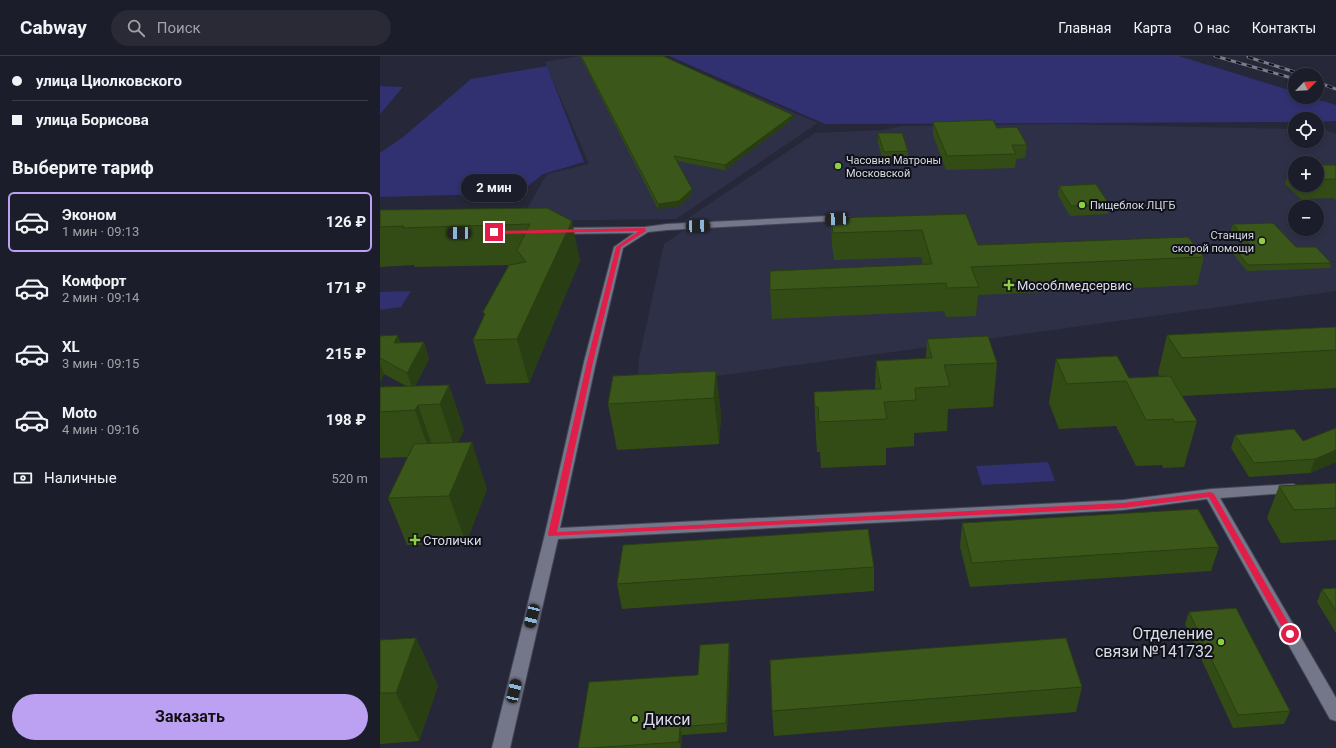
<!DOCTYPE html>
<html lang="ru">
<meta charset="utf-8">
<style>
body{margin:0;font-family:Roboto,sans-serif;background:#292a36;color:#f1f3f6;height:100vh;display:flex;flex-direction:column;font-size:15px;white-space:nowrap}
*{box-sizing:border-box;margin:0}
p{font-size:13px;color:#a0a2a8}
.icon{flex:none;width:22px;height:22px;fill:none;stroke:currentColor;stroke-width:2;stroke-linecap:round;stroke-linejoin:round}
.map{position:relative;flex:1;overflow:hidden}
.panel{display:flex;flex-direction:column;background:#1c1d2a;width:380px}
.panel>*{flex:none}
.banner{display:grid;align-content:center;height:88px;padding:0 12px;background:#1c1d2a}
.needle{width:26px;rotate:65deg}
.buttons{position:absolute;left:908px;top:12px;display:grid;gap:8px}
.buttons a{display:grid;place-items:center;width:36px;height:36px;border-radius:50%;background:#1c1d2a;box-shadow:0 2px 6px #0003,0 0 0 1px #3a3b47;font-size:20px}
.end{position:absolute;width:18px;height:18px;margin:-9px;border:5px solid #e11d48;background:#fff;box-shadow:0 0 0 2px #fff}
.from{border-radius:50%}
.bubble{position:absolute;height:28px;border-radius:14px;background:#1c1d2a;box-shadow:0 2px 6px #0003,0 0 0 1px #3a3b47;font-size:13px;font-weight:700;line-height:28px;text-align:center}
.car{position:absolute;width:12px;height:24px;margin:-12px -6px;border-radius:5px;box-shadow:0 0 3px 1px #0007;background:linear-gradient(#222 24%,#8ab4d8 0 40%,#222 0 76%,#8ab4d8 0 86%,#222 0)}
.banner b{display:flex;align-items:center;gap:14px;height:38px;font-size:15px}
.banner b+b{border-top:1px solid #3a3b47}
.banner i{width:10px;height:10px;background:#f1f3f6}
ul{padding:0;list-style:none}
li{display:flex;align-items:center;gap:12px;height:60px;margin:0 8px 6px;padding:0 4px;border:2px solid transparent;border-radius:6px}
li div{flex:1}
li b{display:block;font-size:15px}
li em{font-style:normal;font-weight:700}
li.selected{border-color:#bca0f2}
li>.icon{width:36px;height:36px;stroke-width:1.5}
h2{padding:0 12px;font-size:18px;line-height:48px}
.pay{display:flex;align-items:center;gap:10px;height:44px;padding:0 12px;font-size:15px}
.pay p{margin-inline-start:auto}
.action{display:flex;gap:8px;margin-top:auto;padding:8px 12px}
.action a{flex:1;height:46px;border-radius:24px;background:#bca0f2;color:#111;font-size:16px;font-weight:700;line-height:46px;text-align:center}
header{display:flex;align-items:center;gap:24px;box-sizing:border-box;height:56px;padding:0 20px;background:#1c1d2a;border-bottom:1px solid #3a3b47}
header strong{font-size:19px}
nav{display:flex;gap:22px;margin-inline-start:auto;font-size:14px}
.search{width:280px;height:36px;background:#292a36;display:flex;align-items:center;gap:10px;box-sizing:border-box;padding:0 14px;border-radius:22px;color:#a0a2a8;font-size:15px}
main{display:flex;flex:1;min-height:0}
.map>svg:first-child{display:block}
.built{fill:#2e3047;fill-rule:evenodd}
.green{fill:#313071}
.lines{fill:none;stroke-linecap:round;stroke-linejoin:round}
.minor-casing{stroke:#444553;stroke-width:2}
.minor{fill:#74778a;fill-rule:evenodd}
.rail-casing{stroke:#7a7c8a;stroke-width:3}
.rail{stroke:#101118;stroke-width:2;stroke-dasharray:5.5;stroke-linecap:butt}
.wall{fill:#334c16}
.shaded-wall{fill:#293e12}
.building{fill:#3b581a;stroke:#293e12}
.route{fill:#e11d48}
.poi-dot{fill:#8ece43;stroke:#101118;stroke-width:1.5}
.labels{text-anchor:middle;stroke-width:4;stroke-linejoin:round;paint-order:stroke}
.far-poi-label{font-size:11px;fill:#d9dbe6;stroke:#101118;text-anchor:start}
.poi-label{font-size:13px;fill:#d9dbe6;stroke:#101118;text-anchor:start}
.near-poi-label{font-size:16px;fill:#d9dbe6;stroke:#101118;text-anchor:end}
</style>
<header>
<strong>Cabway</strong>
<div class="search"><svg class="icon" aria-label="search" viewBox="0 0 24 24"><circle cx="10" cy="10" r="6"/><path d="M15 15l6 6"/></svg>Поиск</div>
<nav><a>Главная</a><a>Карта</a><a>О нас</a><a>Контакты</a></nav>
</header>
<main>
<section class="panel">
<div class="banner">
<b><i class="from"></i>улица Циолковского</b>
<b><i></i>улица Борисова</b>
</div>
<h2>Выберите тариф</h2>
<ul>
<li class="selected"><svg class="icon" aria-label="car" viewBox="0 0 24 24"><path d="M5 17H2v-5l4-1 3-4h7l3 4 3 1v5h-3M9 17h6M6 11h13"/><circle cx="7" cy="17" r="2"/><circle cx="17" cy="17" r="2"/></svg><div><b>Эконом</b><p>1 мин · 09:13</p></div><em>126 ₽</em></li>
<li><svg class="icon" aria-label="car" viewBox="0 0 24 24"><path d="M5 17H2v-5l4-1 3-4h7l3 4 3 1v5h-3M9 17h6M6 11h13"/><circle cx="7" cy="17" r="2"/><circle cx="17" cy="17" r="2"/></svg><div><b>Комфорт</b><p>2 мин · 09:14</p></div><em>171 ₽</em></li>
<li><svg class="icon" aria-label="car" viewBox="0 0 24 24"><path d="M5 17H2v-5l4-1 3-4h7l3 4 3 1v5h-3M9 17h6M6 11h13"/><circle cx="7" cy="17" r="2"/><circle cx="17" cy="17" r="2"/></svg><div><b>XL</b><p>3 мин · 09:15</p></div><em>215 ₽</em></li>
<li><svg class="icon" aria-label="car" viewBox="0 0 24 24"><path d="M5 17H2v-5l4-1 3-4h7l3 4 3 1v5h-3M9 17h6M6 11h13"/><circle cx="7" cy="17" r="2"/><circle cx="17" cy="17" r="2"/></svg><div><b>Moto</b><p>4 мин · 09:16</p></div><em>198 ₽</em></li>
</ul>
<div class="pay"><svg class="icon" aria-label="cash" viewBox="0 0 24 24"><path d="M3 7h18v10H3z"/><circle cx="12" cy="12" r="2"/></svg>Наличные<p>520 m</p></div>
<div class="action"><a>Заказать</a></div>
</section>
<div class="map">
<svg width="956" height="692" viewBox="0 0 956 692">
<rect width="100%" height="100%" fill="#262738"/>
<!-- built -->
<g class="built">
<path d="M199 0H282L438 67 296 163 140 165 167 118 209 108 165 6Z"/>
<path d="M680 68 915 73V85H937V74H946L956 78V235L257 331 259 303 284 188 304 174 302 166 435 77 503 74 521 70ZM915 107H937V129H915ZM915 151H937V173H915Z"/>
</g>
<!-- green -->
<g class="green">
<path d="M289 0H799L915 36V41H930L956 49V65L937 66V63H915V66L445 68Z"/>
<path d="M167 10 204 106 163 118 133 142 112 138 0 141V97L23 81 91 23Z"/>
<path d="M0 30 23 31 0 58Z"/>
<path d="M31 235 21 251 0 254V236Z"/>
<path d="M668 406 675 425 602 429 596 410Z"/>
</g>
<g class="lines">
<!-- minor casing -->
<g class="minor-casing">
<path id="minor" d="M467 159 471 162 470 164 287 174 268 176 243 192 216 306 180 472 743 444 831 433 913 428 918 430 920 433 918 436 840 442 956 642V665L950 663 827 443 743 454 178 483 130 692H112L165 478 204 306 234 191 254 177 177 178 172 175 177 172 265 171 287 168Z"/>
</g>
<!-- minor -->
<use href="#minor" class="minor"/>
<!-- rail casing -->
<g class="rail-casing">
<g id="rail">
<path d="M835 0 915 23"/>
<path d="M868 1 924 19"/>
<path d="M937 26 956 33"/>
</g>
</g>
<!-- rail -->
<use href="#rail" class="rail"/>
</g>
<!-- wall -->
<g class="wall">
<path d="M200 0H283L413 63 345 114 297 105 312 133V138L300 150 278 153Z"/>
<path d="M553 66 617 72 647 89 645 102 636 103 635 112 566 114 553 79Z"/>
<path d="M498 77 528 95V104L503 105 498 86Z"/>
<path d="M937 109H956V144L953 142 921 143 905 128 910 110H915V129H937Z"/>
<path d="M679 130 729 148 728 158 690 160 678 139Z"/>
<path d="M167 152 200 204 149 327 106 328 93 284 105 260 103 256 130 209 35 211 34 209 0 211V154Z"/>
<path d="M586 158 598 189 824 201 817 229 598 239 596 260 566 261 564 255 392 263 390 234 543 209 541 201 454 204 452 189 451 162Z"/>
<path d="M853 168 916 191 951 207 950 212 867 215 854 199 855 193H867L851 174Z"/>
<path d="M956 271V332L802 340 817 365 804 411 783 412 782 409 756 410 736 370 679 373 669 347 676 303 749 322 780 321 778 317 787 279Z"/>
<path d="M0 280 21 287 44 286 49 303 35 330 69 329 84 374 78 387 107 433 86 487 27 489 8 442 28 401 0 402V331L26 330 4 318 0 326Z"/>
<path d="M547 283 617 307 613 351 568 353 567 375 534 377V390L506 392V409L441 412 440 396H437L436 381 434 336 495 333 496 305 546 302Z"/>
<path d="M336 315 341 359 339 388 237 394 228 348Z"/>
<path d="M956 372V406L930 417 869 421 851 392 855 379 923 385Z"/>
<path d="M956 427V484L901 487 887 462 899 430Z"/>
<path d="M582 467 839 491 831 515 590 531 580 491Z"/>
<path d="M494 511V535L242 553 237 528Z"/>
<path d="M956 532V577L937 546 942 533Z"/>
<path d="M809 556 910 655 904 668 853 672 805 568Z"/>
<path d="M36 582 58 630 39 685 0 688V584Z"/>
<path d="M349 587 350 595 347 676 302 679 301 692H198L318 619Z"/>
<path d="M702 631 696 656 394 680 392 655Z"/>
</g>
<!-- shaded-wall -->
<g class="shaded-wall">
<path d="M413 59V63L345 114V109Z"/>
<path d="M312 133V138L300 150 278 153V148Z"/>
<path d="M192 165 200 204 149 327 137 283Z"/>
<path d="M18 279 24 296 14 287Z"/>
<path d="M44 286 49 303 33 334 27 317Z"/>
<path d="M0 307 4 318 0 326Z"/>
<path d="M336 315 341 359 339 388 334 342Z"/>
<path d="M69 329 84 374 75 394 60 348Z"/>
<path d="M38 349 54 395 51 400 35 354Z"/>
<path d="M92 386 107 433 86 487 69 440Z"/>
<path d="M956 394V406L930 417 935 403Z"/>
<path d="M36 582 58 630 39 685 16 637Z"/>
<path d="M349 587 350 595 347 676 346 667Z"/>
<path d="M300 671 302 679 301 692 299 686Z"/>
</g>
<!-- building -->
<g class="building">
<path d="M201 0H283L413 59 345 109 294 100 312 133 299 145 278 148Z"/>
<path d="M613 64 617 72 637 71 647 89H632L636 98 567 100 553 66Z"/>
<path d="M498 77H522L528 95 504 96Z"/>
<path d="M937 109H956V123L937 124Z"/>
<path d="M910 110H915V114Z"/>
<path d="M716 128 729 148 691 150 679 130Z"/>
<path d="M167 152 192 165 137 283 93 284 105 258 103 256 129 209 146 206 137 194 150 168 22 172 24 170 0 171V154Z"/>
<path d="M586 158 598 189 808 181 824 201 591 211 599 231 567 232 566 227 390 234V215L552 208 542 174 453 177 451 162Z"/>
<path d="M893 167 916 191H936L951 207 868 209 855 193H873L853 168Z"/>
<path d="M956 271V294L802 302 787 279Z"/>
<path d="M18 279 14 287 44 286 27 317 0 302V280Z"/>
<path d="M608 280 617 307 564 309 570 330 535 332 536 344 504 346 507 363 439 366 438 351H435L434 336 501 333 496 305 552 302 547 283Z"/>
<path d="M737 300 749 322 790 320 817 365 795 366 793 363 766 364 746 325 687 328 676 303Z"/>
<path d="M336 315 334 342 228 348 233 320Z"/>
<path d="M69 329 60 348 38 349 35 354 0 356V331Z"/>
<path d="M956 372V394L935 403 874 407 855 379 914 373 923 385Z"/>
<path d="M92 386 69 440 8 442 34 388Z"/>
<path d="M956 427V452L914 454 899 430Z"/>
<path d="M818 453 839 491 592 507 582 467Z"/>
<path d="M488 473 494 511 237 528 243 489Z"/>
<path d="M956 532V555L942 533Z"/>
<path d="M856 552 910 655 858 659 809 556Z"/>
<path d="M36 582 16 637H0V584Z"/>
<path d="M686 582 702 631 392 655 390 604Z"/>
<path d="M349 587 346 667 300 671 299 686 211 692H198L209 626 318 619 320 589Z"/>
</g>
<!-- route -->
<path class="route" d="M265 172 266 175 241 191 213 306 177 476 743 447 831 436 834 438 913 575 915 578 913 580H907L829 441 743 452 169 480 168 478 207 306 236 191 259 175 114 178 111 176 114 175Z"/>
<!-- markers -->
<g class="poi-dot">
<circle cx="458" cy="110" r="4"/>
<circle cx="702" cy="149" r="4"/>
<circle cx="882" cy="185" r="4"/>
<path d="M627 223h4v4h4v4h-4v4h-4v-4h-4v-4h4z"/>
<path d="M33 478h4v4h4v4h-4v4h-4v-4h-4v-4h4z"/>
<circle cx="841" cy="586" r="4"/>
<circle cx="255" cy="663" r="4"/>
</g>
<g class="labels">
<!-- far-poi labels -->
<g class="far-poi-label">
<text x="466" y="108">Часовня Матроны<tspan x="466" dy="13">Московской</tspan></text>
<text x="710" y="153">Пищеблок ЛЦГБ</text>
<text x="874" y="183" text-anchor="end">Станция<tspan x="874" dy="13">скорой помощи</tspan></text>
</g>
<!-- poi labels -->
<g class="poi-label">
<text x="637" y="234">Мособлмедсервис</text>
<text x="43" y="489">Столички</text>
</g>
<!-- near-poi labels -->
<g class="near-poi-label">
<text x="833" y="583">Отделение<tspan x="833" dy="18">связи №141732</tspan></text>
<text x="263" y="669" text-anchor="start">Дикси</text>
</g>
</g>
</svg>
<div class="buttons">
<a><svg class="needle" viewBox="-14 -14 28 28"><path d="M0-13l5 13h-10z" fill="#e53935"/><path d="M0 13l5-13h-10z" fill="#a0a2a8"/></svg></a>
<a><svg class="icon" aria-label="locate" viewBox="0 0 24 24"><circle cx="12" cy="12" r="6"/><path d="M12 2v4M12 18v4M2 12h4M18 12h4"/></svg></a>
<a>+</a>
<a>−</a>
</div>
<i class="end from" style="left:910px;top:578px"></i>
<i class="end" style="left:114px;top:176px"></i>
<div class="bubble" style="left:81px;top:118px;width:66px">2 мин</div>
<i class="car" style="left:457px;top:163px;rotate:267deg"></i>
<i class="car" style="left:318px;top:170px;rotate:88deg"></i>
<i class="car" style="left:79px;top:177px;rotate:270deg"></i>
<i class="car" style="left:152px;top:560px;rotate:194deg"></i>
<i class="car" style="left:134px;top:635px;rotate:13deg"></i>
</div>
</main>
